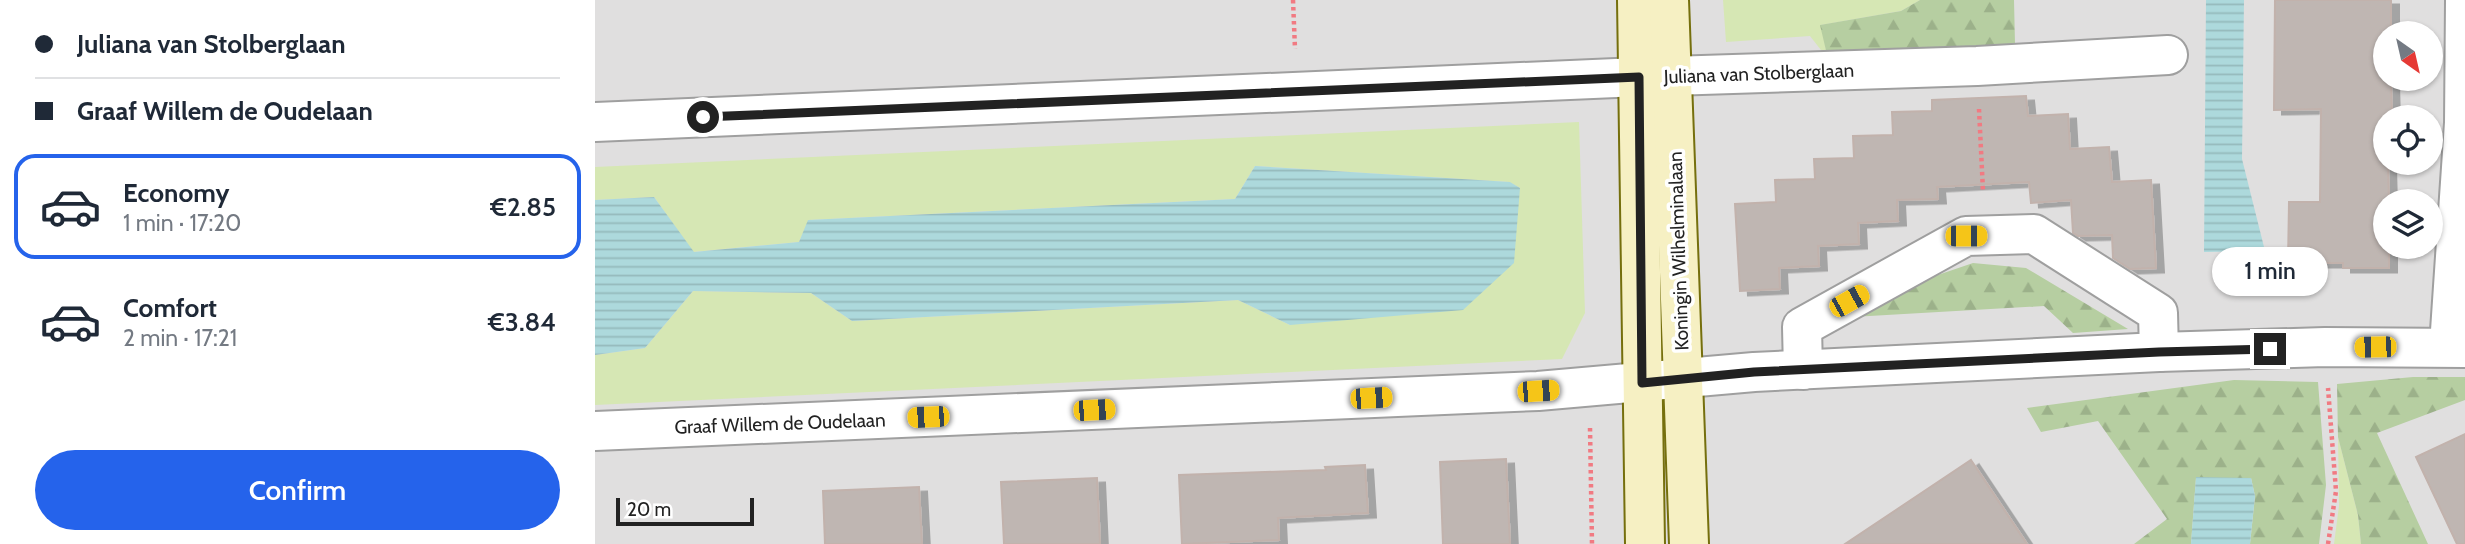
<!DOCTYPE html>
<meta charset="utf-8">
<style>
body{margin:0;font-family:Cabin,sans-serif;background:#f2f2f3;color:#1f2937;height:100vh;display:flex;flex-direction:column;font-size:26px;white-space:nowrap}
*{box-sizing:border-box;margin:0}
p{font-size:23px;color:#747a83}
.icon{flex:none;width:38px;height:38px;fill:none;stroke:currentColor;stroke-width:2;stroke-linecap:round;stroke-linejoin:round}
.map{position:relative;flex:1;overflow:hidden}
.sheet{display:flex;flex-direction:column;background:#fff;width:595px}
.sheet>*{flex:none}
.top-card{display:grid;align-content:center;height:154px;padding:0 35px;background:#fff}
.needle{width:46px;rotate:146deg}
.fabs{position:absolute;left:1778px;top:21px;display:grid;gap:14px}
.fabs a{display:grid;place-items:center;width:70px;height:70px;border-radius:50%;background:#fff;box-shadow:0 2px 5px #0004;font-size:35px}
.scale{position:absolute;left:21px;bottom:18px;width:138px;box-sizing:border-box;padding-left:7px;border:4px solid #222;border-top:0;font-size:19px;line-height:24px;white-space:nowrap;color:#222;-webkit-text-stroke:5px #fff;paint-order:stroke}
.end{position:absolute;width:32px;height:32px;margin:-16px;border:9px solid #222;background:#fff;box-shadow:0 0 0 4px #fff}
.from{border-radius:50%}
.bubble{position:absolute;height:49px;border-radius:24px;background:#fff;box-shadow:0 2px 5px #0004;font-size:23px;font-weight:600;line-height:49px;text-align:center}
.car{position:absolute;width:21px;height:42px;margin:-21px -10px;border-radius:9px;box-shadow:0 0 5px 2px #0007;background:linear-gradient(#f5c518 24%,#345 0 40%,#f5c518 0 76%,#345 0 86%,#f5c518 0)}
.top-card b{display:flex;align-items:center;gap:24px;height:66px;font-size:26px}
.top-card b+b{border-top:2px solid #e0e1e3}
.top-card i{width:18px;height:18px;background:#1f2937}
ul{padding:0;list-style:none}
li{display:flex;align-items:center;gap:21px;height:105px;margin:0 14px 10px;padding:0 21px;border:4px solid transparent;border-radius:21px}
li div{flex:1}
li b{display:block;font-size:26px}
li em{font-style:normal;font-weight:600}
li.selected{border-color:#2563eb}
li>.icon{width:63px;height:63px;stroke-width:1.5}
.cta{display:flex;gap:14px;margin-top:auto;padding:14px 35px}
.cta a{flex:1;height:80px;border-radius:42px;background:#2563eb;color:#fff;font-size:28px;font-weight:600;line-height:80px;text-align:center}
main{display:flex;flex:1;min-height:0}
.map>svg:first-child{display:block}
.residential{fill:#e0dfdf;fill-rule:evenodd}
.grass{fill:#d6e7b4}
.forest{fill:url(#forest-firs)}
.water{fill:url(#water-rules)}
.building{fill:#bfb6b2;stroke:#c2b2ac;stroke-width:2;filter:url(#shadow)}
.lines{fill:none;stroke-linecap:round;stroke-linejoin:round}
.street-casing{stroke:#9f9f9f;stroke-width:42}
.secondary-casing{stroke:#756f0d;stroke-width:42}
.path{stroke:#f17a82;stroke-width:4.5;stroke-dasharray:3.5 3.5;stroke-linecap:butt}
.street{stroke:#fff;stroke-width:38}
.secondary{stroke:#f6f0c3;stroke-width:38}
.route{stroke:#222;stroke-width:9}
.labels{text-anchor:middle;stroke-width:7;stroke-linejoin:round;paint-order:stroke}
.street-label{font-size:19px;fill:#222;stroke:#fff}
</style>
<main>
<section class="sheet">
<div class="top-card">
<b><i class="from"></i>Juliana van Stolberglaan</b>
<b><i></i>Graaf Willem de Oudelaan</b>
</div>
<ul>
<li class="selected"><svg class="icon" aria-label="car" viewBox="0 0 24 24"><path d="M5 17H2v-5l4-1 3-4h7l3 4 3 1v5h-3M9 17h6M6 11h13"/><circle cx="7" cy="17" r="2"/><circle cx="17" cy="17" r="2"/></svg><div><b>Economy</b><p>1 min · 17:20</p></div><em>€2.85</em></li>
<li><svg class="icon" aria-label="car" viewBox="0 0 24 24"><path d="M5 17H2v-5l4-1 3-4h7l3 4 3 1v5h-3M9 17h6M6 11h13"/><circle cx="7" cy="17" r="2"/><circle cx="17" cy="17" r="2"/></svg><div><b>Comfort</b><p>2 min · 17:21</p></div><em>€3.84</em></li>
</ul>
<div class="cta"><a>Confirm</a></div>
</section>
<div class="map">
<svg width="1870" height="544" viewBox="0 0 1870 544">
<defs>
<pattern id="forest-firs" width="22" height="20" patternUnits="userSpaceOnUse" patternTransform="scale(1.75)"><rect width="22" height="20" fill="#b6cea1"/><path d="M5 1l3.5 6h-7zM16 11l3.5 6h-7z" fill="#9cb18a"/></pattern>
<pattern id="water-rules" width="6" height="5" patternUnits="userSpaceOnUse" patternTransform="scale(1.75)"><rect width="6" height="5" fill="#add9dc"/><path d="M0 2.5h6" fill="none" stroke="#95babc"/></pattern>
<filter id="shadow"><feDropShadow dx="8" dy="4.5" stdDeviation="0" flood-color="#0004"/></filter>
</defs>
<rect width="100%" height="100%" fill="#f1ede9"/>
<!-- residential -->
<path class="residential" d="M0 0H1870V544H0ZM1790 33H1836V79H1790ZM1790 117H1836V163H1790ZM1790 201H1836V247H1790Z"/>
<!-- grass -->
<g class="grass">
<path d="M1128 0H1325L1306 11 1226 25 1233 59 1215 36 1131 42Z"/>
<path d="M984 122 990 313 967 359 0 405V355L50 348 98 291 216 293 257 321 643 300 695 325 925 188 914 182 660 166 640 199 214 220 204 242 98 252 59 197 0 200V167Z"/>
<path d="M1743 437 1763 515 1766 544H1739L1744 506Z"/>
</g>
<!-- forest -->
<g class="forest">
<path d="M1325 0H1419L1420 44 1233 59 1225 25 1306 11Z"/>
<path d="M1378 263 1431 268 1533 329 1478 333 1449 306 1257 317 1334 278Z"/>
<path d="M1818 377H1870V400L1782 433 1833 544H1766L1763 515 1743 437 1742 384Z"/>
<path d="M1639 380 1723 382 1731 485 1724 544H1655L1660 496 1656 478H1601L1596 544H1539L1572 519 1503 421 1446 432 1432 408Z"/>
</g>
<!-- water -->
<g class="water">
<path d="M1611 0H1649L1647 159 1670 251 1609 252Z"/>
<path d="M660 166 915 182 925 188 919 263 868 310 695 325 643 300 257 321 216 293 98 291 50 348 0 355V200L59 197 99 252 204 242 213 220 640 199Z"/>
<path d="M1601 477 1656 478 1660 496 1655 544H1596Z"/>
</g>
<!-- building -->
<g class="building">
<path d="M1680 0H1796V33H1790V79H1796L1797 117H1790V163H1793L1794 201H1790V247H1794V268H1748V263H1693L1694 202H1725L1726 109 1679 110Z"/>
<path d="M1431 96 1433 116 1473 114 1475 149 1514 147 1517 182 1556 180 1561 268 1535 269 1518 258 1517 235 1483 236 1478 233 1476 200 1436 203 1434 182 1342 187 1343 199 1302 200 1303 221 1263 223 1264 244 1223 246 1224 266 1184 268 1185 289 1145 291 1140 204 1181 202 1180 180 1220 179 1219 159 1259 158 1258 136 1298 135 1297 112 1337 111V100Z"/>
<path d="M1870 434V544H1862L1821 457Z"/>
<path d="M911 459 915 544H848L845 462Z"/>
<path d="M1376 460 1432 544H1250Z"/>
<path d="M770 465 773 513 683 518 684 540 587 544 584 475 731 470 730 467Z"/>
<path d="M502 478 505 544H409L406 482Z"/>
<path d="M324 487 327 544H230L228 491Z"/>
</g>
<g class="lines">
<!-- street casing -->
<g class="street-casing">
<g id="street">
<path d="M0 122 1044 77 1382 66 1573 55"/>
<path d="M1854 346 1869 123 1870 1"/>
<path d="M1208 370 1207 327 1371 236 1439 234 1563 313 1564 352"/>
<path d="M0 431 943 391 1159 372 1564 352 1730 347 1870 348"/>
</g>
</g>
<!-- secondary casing -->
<g class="secondary-casing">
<g id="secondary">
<path d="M1042 0 1050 544"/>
<path d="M1074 0 1094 544"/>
</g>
</g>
<!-- path -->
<g class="path">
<path d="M698 0 700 49"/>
<path d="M1384 109 1388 191"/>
<path d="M995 428 997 544"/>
<path d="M1733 544 1741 491 1733 388"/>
</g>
<!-- street -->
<use href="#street" class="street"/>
<!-- secondary -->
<use href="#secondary" class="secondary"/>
</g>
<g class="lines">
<!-- route -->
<path class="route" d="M108 117 1044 77 1047 383 1159 372 1564 352 1675 349"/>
</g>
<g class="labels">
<!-- street labels -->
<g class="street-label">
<text transform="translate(1164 73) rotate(-2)" y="7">Juliana van Stolberglaan</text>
<text transform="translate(1083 251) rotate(-92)" y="7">Koningin Wilhelminalaan</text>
<text transform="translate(185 423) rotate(-2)" y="7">Graaf Willem de Oudelaan</text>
</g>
</g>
</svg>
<div class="fabs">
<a><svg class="needle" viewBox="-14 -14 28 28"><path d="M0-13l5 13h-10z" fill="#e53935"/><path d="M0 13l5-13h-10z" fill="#747a83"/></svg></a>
<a><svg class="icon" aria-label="locate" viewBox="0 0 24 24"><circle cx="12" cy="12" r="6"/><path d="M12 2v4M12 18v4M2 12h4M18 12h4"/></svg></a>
<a><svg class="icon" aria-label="layers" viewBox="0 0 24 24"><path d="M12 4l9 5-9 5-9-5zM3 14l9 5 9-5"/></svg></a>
</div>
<div class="scale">20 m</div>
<i class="end from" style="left:108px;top:117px"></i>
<i class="end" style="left:1675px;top:349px"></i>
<div class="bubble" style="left:1617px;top:247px;width:116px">1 min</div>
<i class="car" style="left:1371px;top:236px;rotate:90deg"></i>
<i class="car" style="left:1254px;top:301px;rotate:61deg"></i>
<i class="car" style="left:1780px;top:347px;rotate:269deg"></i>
<i class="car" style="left:943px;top:391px;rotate:86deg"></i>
<i class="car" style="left:776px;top:398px;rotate:87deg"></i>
<i class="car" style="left:499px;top:410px;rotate:87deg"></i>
<i class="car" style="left:333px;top:417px;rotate:268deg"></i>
</div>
</main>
